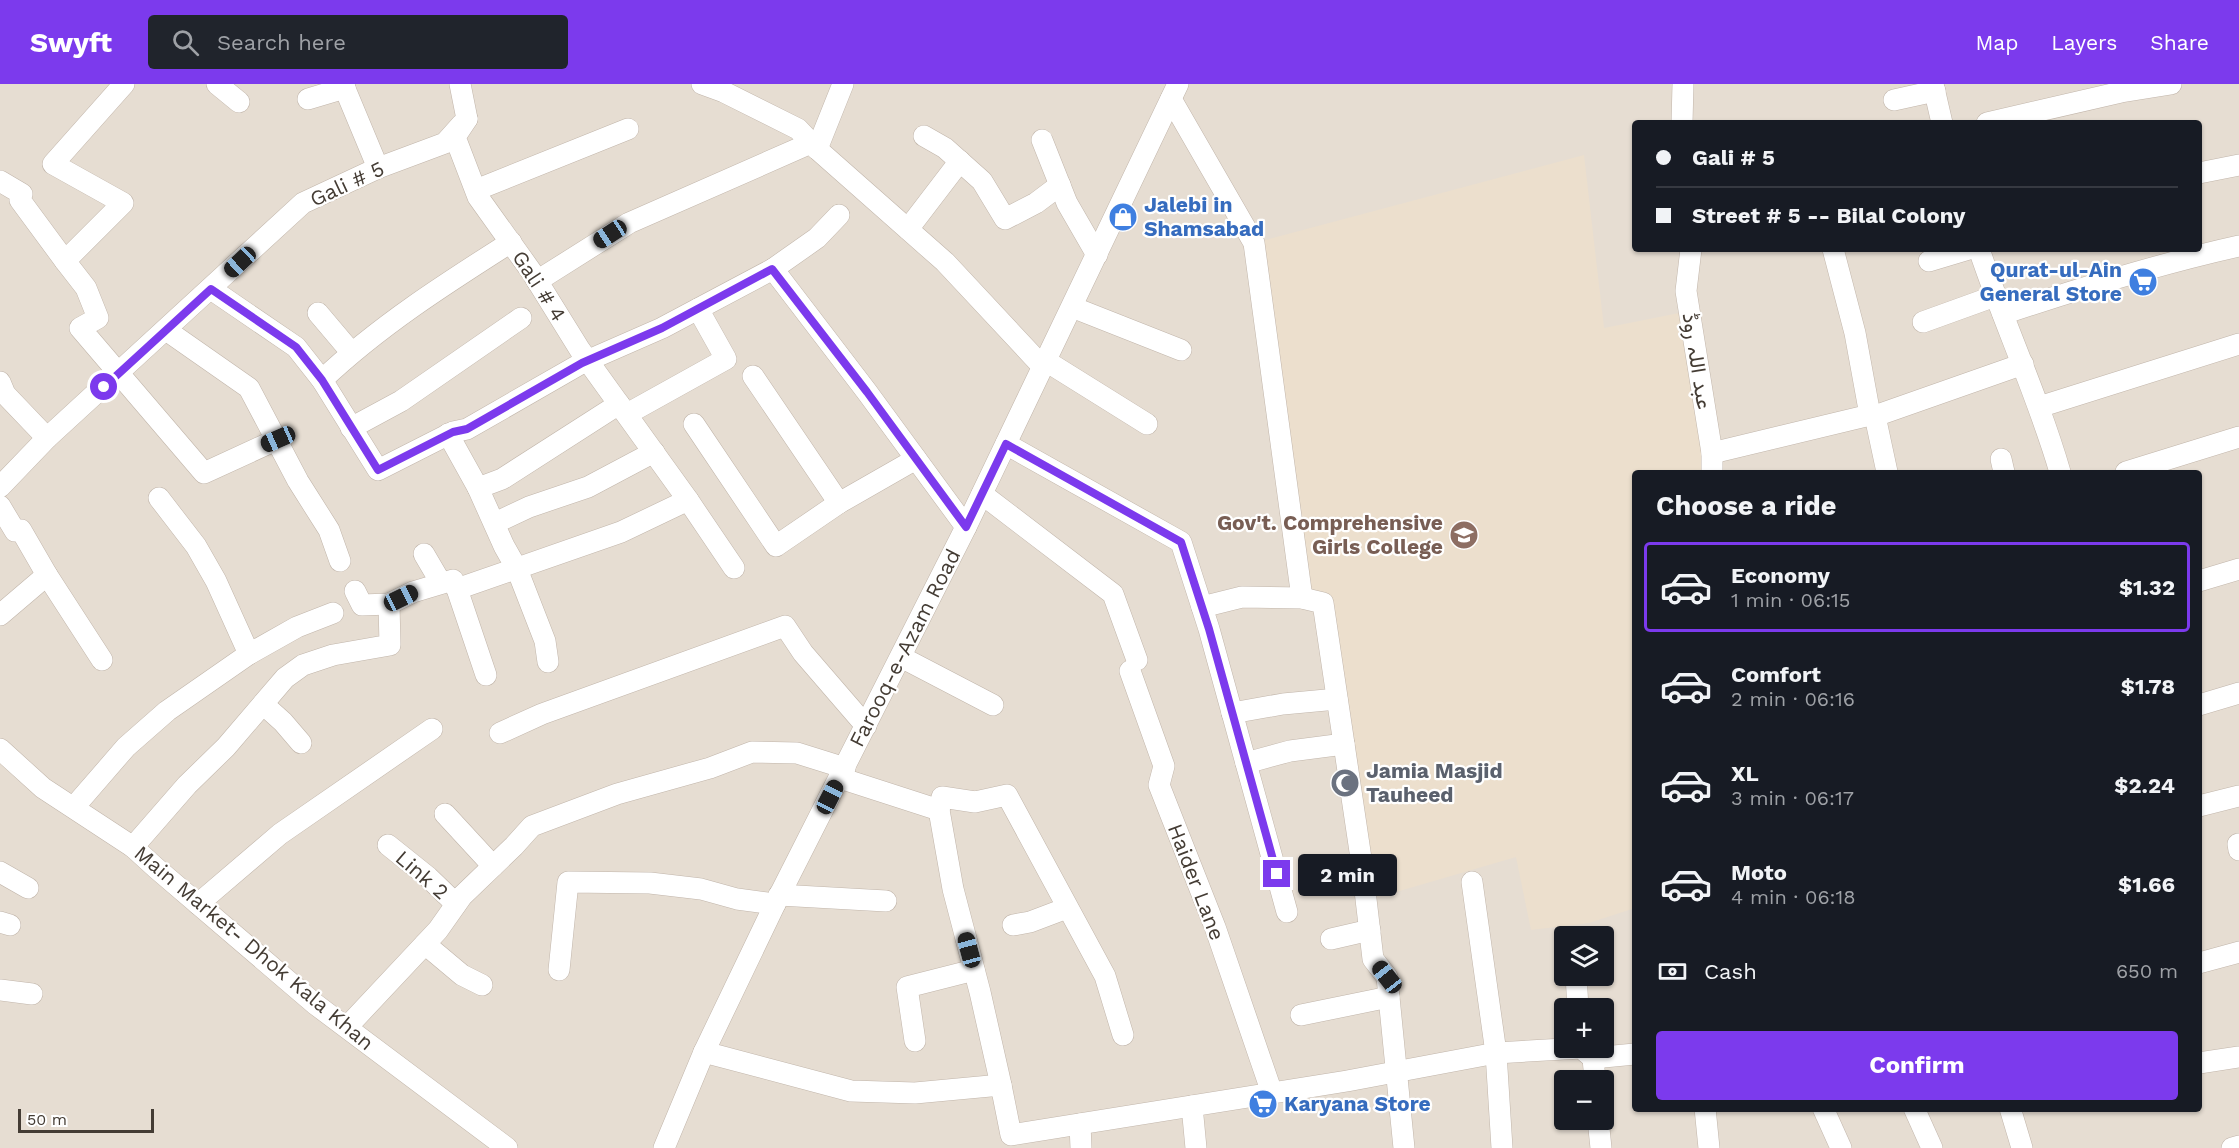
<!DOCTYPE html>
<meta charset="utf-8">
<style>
body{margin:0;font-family:"Work Sans",Vazirmatn,sans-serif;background:#20242c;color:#f1f3f6;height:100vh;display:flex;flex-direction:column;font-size:22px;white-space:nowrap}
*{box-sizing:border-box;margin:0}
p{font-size:20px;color:#9ea1a6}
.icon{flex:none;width:33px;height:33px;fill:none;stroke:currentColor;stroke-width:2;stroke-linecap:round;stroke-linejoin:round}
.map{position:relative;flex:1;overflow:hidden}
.side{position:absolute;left:1632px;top:386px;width:570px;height:642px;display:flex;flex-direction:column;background:#171b24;border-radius:6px;box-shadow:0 2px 4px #0004}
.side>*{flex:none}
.banner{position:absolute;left:1632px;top:36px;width:570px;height:132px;border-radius:6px;box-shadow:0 2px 4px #0004;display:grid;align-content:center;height:132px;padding:0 24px;background:#171b24}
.buttons{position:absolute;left:1554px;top:842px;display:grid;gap:12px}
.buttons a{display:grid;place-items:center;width:60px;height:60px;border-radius:6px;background:#171b24;box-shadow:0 2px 4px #0004;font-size:30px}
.scale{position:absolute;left:18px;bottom:15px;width:136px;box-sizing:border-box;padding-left:6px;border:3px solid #443c34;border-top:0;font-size:16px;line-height:21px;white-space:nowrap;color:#443c34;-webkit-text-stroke:4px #fff;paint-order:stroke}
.end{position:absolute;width:27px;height:27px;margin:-14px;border:8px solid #7c3aed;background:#fff;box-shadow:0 0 0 3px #fff}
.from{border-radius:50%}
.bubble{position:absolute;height:42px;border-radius:6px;background:#171b24;box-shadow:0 2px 4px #0004;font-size:20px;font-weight:700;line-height:42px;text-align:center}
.car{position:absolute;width:18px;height:36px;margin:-18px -9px;border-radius:8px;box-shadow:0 0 4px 2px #0007;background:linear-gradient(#222 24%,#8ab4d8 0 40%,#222 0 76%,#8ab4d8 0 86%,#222 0)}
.banner b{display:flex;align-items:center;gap:21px;height:57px;font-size:22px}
.banner b+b{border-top:2px solid #363941}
.banner i{width:15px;height:15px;background:#f1f3f6}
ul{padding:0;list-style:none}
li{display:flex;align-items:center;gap:18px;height:90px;margin:0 12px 9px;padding:0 12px;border:3px solid transparent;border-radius:6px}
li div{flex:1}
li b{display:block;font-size:22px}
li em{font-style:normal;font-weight:700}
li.on{border-color:#7c3aed}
li>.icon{width:54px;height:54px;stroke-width:1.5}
h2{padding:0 24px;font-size:27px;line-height:72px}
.pay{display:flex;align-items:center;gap:15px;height:66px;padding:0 24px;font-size:22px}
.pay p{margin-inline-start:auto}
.primary-button{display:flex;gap:12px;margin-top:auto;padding:12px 24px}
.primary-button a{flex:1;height:69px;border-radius:6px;background:#7c3aed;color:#fff;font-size:24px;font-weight:700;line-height:69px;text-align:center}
header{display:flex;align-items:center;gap:36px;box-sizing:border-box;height:84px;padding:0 30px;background:#7c3aed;color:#fff}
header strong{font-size:28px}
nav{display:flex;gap:33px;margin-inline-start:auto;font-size:21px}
.search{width:420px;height:54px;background:#20242c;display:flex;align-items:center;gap:15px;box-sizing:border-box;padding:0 21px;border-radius:6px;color:#9ea1a6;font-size:22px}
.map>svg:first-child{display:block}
.residential{fill:#e6ddd2;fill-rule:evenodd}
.education{fill:#ecdfcd}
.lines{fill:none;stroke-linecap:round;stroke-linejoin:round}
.minor-casing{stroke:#c1b5aa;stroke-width:22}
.minor{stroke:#fff;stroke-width:21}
.route{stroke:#7c3aed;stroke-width:8}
.labels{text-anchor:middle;stroke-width:4.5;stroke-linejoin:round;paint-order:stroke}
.street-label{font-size:21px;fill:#443c34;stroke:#fff}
.shop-label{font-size:21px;font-weight:bold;fill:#366cbe;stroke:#fff;text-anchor:start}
.education-label{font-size:21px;font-weight:bold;fill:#785e54;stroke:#fff;text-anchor:end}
.worship-label{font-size:21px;font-weight:bold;fill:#5b616d;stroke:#fff;text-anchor:start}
</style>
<header>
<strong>Swyft</strong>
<div class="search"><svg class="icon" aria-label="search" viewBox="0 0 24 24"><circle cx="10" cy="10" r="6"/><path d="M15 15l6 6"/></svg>Search here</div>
<nav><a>Map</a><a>Layers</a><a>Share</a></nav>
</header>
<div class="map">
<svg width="2239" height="1064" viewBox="0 0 2239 1064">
<rect width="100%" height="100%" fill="#f2ece4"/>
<!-- residential -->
<path class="residential" d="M0 0H2239V1064H0ZM1635 39H2199V165H1635ZM1635 388H2199V1024H1635ZM1564 852H1604V891H1564ZM1564 924H1604V963H1564ZM1564 996H1604V1035H1564Z"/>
<!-- education -->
<path class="education" d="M1584 71 1604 244 1689 227 1713 388H1635V824L1589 839 1531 846 1516 773 1372 815 1323 519 1302 514 1254 159Z"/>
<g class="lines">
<!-- minor casing -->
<g class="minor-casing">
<g id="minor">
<path d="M124 0 53 80 123 119 65 177 86 204 98 234 80 244 204 389 278 355"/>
<path d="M217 0 239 18"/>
<path d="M343 0 378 84"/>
<path d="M460 0 467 35"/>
<path d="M702 0 724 8 798 45 817 65 945 178 1043 283"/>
<path d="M1933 0 1942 39"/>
<path d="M308 15 345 4"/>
<path d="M1171 15 1254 159 1302 514"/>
<path d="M1894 16 1935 7"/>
<path d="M1682 39 1683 0"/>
<path d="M1987 39 2121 8 2171 0"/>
<path d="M924 52 945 64 982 97 1005 135 1036 119 1060 101"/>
<path d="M1042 56 1067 119 1097 171"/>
<path d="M817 65 843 0"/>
<path d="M2199 89 2239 81"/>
<path d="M0 97 22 110 20 116 65 177"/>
<path d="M476 106 628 45"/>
<path d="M908 145 960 77"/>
<path d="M1691 165 1686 207 1712 369V388"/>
<path d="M1833 165 1855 249 1870 331"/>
<path d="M1979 165C2004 240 2038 312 2060 388"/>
<path d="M1929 177 1969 165"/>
<path d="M773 185 817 154 839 131"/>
<path d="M537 197 629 139 811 59"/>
<path d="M211 205 296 263 322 296 378 386 453 348 467 345 582 279 662 244 773 185 867 308 966 443"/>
<path d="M1072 223 1181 266"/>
<path d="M318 229 351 268"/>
<path d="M2003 230C2081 204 2158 180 2239 162"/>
<path d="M1923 238 1995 212"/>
<path d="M166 246 249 304 298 397 329 446 340 477"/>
<path d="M1046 277 1147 340"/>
<path d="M753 292 839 419"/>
<path d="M322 296C379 242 445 200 511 158"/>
<path d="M0 298 5 310 47 354"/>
<path d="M2039 323 2239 260"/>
<path d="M627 330 726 275 698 225"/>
<path d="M1875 332 1887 388"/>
<path d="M694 340 776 462 839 419 916 375"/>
<path d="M351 344 401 317 521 234"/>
<path d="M448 350 478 404 504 462 517 485 545 557 548 578"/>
<path d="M1006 360 1181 458 1209 545 1287 828"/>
<path d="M1712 369 1870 331 1875 332 2023 280"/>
<path d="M2001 375 2004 388"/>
<path d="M2126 388 2239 353"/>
<path d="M0 403 47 354 303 119 378 84 445 59 462 40"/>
<path d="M478 404 502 395 619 320"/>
<path d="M982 410 1113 510 1137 576"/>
<path d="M159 414 196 462 216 497 249 570"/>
<path d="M688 416 734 484"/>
<path d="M0 422 15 447 21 446 47 491 102 576"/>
<path d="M495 439 529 423 588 403 654 368"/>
<path d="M424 470 441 499"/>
<path d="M2199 497 2239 485"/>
<path d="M457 505 486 591"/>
<path d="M355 507 362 521 389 520"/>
<path d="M1202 523 1242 513 1302 514 1323 519 1362 781 1373 875 1387 893 1404 1064"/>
<path d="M0 531 47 491"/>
<path d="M901 573 993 621"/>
<path d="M1130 587 1164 682 1159 701 1215 843 1272 1009"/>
<path d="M263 620 283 638 301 659"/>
<path d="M2199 621 2239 609"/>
<path d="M1232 629 1283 620 1337 615"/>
<path d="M500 649 542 630 785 542 803 569 866 642"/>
<path d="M0 665 43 704 133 763 156 784 315 920 507 1064"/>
<path d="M1246 679 1290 667 1344 660"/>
<path d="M840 694 939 726 953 805 980 908 1001 1001"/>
<path d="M2199 722 2239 712"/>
<path d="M74 723 126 663 167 627 249 570 297 543 333 529"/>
<path d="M939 726 942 713 975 718 1007 711 1105 892 1123 951"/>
<path d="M445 730 493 782"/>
<path d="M2238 760 2239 766"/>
<path d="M388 761 428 793 456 820"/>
<path d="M133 763 187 701 226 663 285 594 303 581 333 571 390 561 389 520 413 508 453 496 457 505 621 448 688 416 580 266 531 187 478 113 455 53 467 35"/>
<path d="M0 788 28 804"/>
<path d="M1472 798 1496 969 1502 1064"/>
<path d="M779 811 886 817"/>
<path d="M198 820 280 750 432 645"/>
<path d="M0 838 10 841"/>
<path d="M1013 841 1030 838 1067 824"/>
<path d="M1331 855 1370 846"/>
<path d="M425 860 462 891 482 901"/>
<path d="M2199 879 2239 868"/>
<path d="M559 886 568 798 650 799 701 805 737 815 775 820"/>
<path d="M1576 891 1578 924"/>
<path d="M0 906 32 910"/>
<path d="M1301 931 1389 913"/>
<path d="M347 943 438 846 462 812 514 762 532 742 617 710 710 684 752 668 797 669 845 684"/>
<path d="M915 957 907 903 974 886"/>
<path d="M704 968 851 1007 915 1009 1001 1001 1011 1051 1347 997 1496 969 1581 964 1593 974 1635 970"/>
<path d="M1593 974 1595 996"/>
<path d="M2199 979 2239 973"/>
<path d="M1192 1022 1196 1064"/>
<path d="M1705 1024 1709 1064"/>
<path d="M1823 1024 1841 1064"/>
<path d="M1914 1024 1932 1064"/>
<path d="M2010 1024 2022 1064"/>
<path d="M1598 1035 1601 1064"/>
<path d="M1080 1040 1081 1064"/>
<path d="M664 1064 704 968 775 820 966 443 1178 0"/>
<path d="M2232 1064 2239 1062"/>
</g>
</g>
<!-- minor -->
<use href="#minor" class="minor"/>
</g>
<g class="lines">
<!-- route -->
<path class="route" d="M104 303 211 205 296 263 322 296 378 386 453 348 467 345 582 279 662 244 772 185 867 308 966 443 1006 360 1181 458 1209 545 1277 790"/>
</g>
<!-- icons -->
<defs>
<g id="shop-disc" transform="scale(1.5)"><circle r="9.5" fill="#3f7fe0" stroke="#fff"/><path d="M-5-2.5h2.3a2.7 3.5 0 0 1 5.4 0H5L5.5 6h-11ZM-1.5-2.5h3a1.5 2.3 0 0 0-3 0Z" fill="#fff"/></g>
<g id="supermarket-disc" transform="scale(1.5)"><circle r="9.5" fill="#3f7fe0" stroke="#fff"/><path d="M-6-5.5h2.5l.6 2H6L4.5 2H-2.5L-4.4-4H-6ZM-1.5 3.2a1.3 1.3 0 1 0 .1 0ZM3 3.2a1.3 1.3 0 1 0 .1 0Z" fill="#fff"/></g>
<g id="university-disc" transform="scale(1.5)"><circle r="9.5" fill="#8d6e63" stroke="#fff"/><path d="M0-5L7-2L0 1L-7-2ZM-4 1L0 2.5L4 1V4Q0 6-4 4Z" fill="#fff"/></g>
<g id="mosque-disc" transform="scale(1.5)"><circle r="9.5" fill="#6b7280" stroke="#fff"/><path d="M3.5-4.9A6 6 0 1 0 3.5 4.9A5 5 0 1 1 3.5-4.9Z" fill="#fff"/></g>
</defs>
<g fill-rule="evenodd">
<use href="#shop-disc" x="1123" y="133"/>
<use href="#supermarket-disc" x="2143" y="198"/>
<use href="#university-disc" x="1464" y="451"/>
<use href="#mosque-disc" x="1345" y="699"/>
<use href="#supermarket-disc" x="1263" y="1020"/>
</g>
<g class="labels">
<!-- street labels -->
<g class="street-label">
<text transform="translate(347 100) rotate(-25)" y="7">Gali # 5</text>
<text transform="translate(539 202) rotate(57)" y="7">Gali # 4</text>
<text transform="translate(1697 277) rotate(81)" y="7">عبد اللہ روڈ</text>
<text transform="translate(905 564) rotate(-63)" y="7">Farooq-e-Azam Road</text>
<text transform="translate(422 791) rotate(41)" y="7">Link 2</text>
<text transform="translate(1196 798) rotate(69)" y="7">Haider Lane</text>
<text transform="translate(254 864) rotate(40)" y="7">Main Market- Dhok Kala Khan</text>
</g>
<!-- shop labels -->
<g class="shop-label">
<text x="1144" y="128">Jalebi in<tspan x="1144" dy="24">Shamsabad</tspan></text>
<text x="2122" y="193" text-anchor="end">Qurat-ul-Ain<tspan x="2122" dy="24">General Store</tspan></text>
<text x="1284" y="1027">Karyana Store</text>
</g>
<!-- education labels -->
<g class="education-label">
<text x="1443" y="446">Gov't. Comprehensive<tspan x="1443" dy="24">Girls College</tspan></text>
</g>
<!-- worship labels -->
<g class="worship-label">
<text x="1366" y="694">Jamia Masjid<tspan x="1366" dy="24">Tauheed</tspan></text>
</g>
</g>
</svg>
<div class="buttons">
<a><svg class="icon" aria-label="layers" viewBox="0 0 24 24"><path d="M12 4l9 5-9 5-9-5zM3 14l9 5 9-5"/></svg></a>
<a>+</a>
<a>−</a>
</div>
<div class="scale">50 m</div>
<i class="end from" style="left:104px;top:303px"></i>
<i class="end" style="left:1277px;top:790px"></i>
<div class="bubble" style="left:1298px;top:770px;width:99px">2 min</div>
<i class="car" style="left:610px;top:150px;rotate:237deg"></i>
<i class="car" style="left:240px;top:178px;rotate:227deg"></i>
<i class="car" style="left:278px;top:355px;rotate:246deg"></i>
<i class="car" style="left:401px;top:514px;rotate:64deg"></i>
<i class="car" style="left:830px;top:713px;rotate:27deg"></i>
<i class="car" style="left:969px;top:866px;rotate:345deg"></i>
<i class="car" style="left:1387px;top:893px;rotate:322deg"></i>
<div class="banner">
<b><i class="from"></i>Gali # 5</b>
<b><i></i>Street # 5 -- Bilal Colony</b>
</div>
<section class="side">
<h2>Choose a ride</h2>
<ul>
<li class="on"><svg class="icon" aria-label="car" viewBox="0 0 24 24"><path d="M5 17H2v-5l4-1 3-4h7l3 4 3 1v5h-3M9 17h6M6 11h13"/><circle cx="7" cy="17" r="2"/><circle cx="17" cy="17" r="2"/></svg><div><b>Economy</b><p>1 min · 06:15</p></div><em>$1.32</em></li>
<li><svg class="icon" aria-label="car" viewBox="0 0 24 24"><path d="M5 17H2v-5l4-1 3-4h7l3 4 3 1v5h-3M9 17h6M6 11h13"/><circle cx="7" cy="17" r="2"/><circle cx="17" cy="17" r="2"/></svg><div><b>Comfort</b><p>2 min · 06:16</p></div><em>$1.78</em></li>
<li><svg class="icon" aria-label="car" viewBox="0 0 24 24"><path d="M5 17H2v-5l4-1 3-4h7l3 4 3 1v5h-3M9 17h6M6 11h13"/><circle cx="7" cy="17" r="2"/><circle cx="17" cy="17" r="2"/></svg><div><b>XL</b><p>3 min · 06:17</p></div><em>$2.24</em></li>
<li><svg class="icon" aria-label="car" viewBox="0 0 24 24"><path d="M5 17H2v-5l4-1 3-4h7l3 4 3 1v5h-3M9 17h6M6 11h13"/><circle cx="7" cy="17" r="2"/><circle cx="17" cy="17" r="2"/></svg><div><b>Moto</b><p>4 min · 06:18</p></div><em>$1.66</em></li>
</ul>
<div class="pay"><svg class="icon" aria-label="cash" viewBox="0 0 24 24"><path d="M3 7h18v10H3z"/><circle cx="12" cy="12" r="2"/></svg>Cash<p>650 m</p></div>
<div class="primary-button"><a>Confirm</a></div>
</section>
</div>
